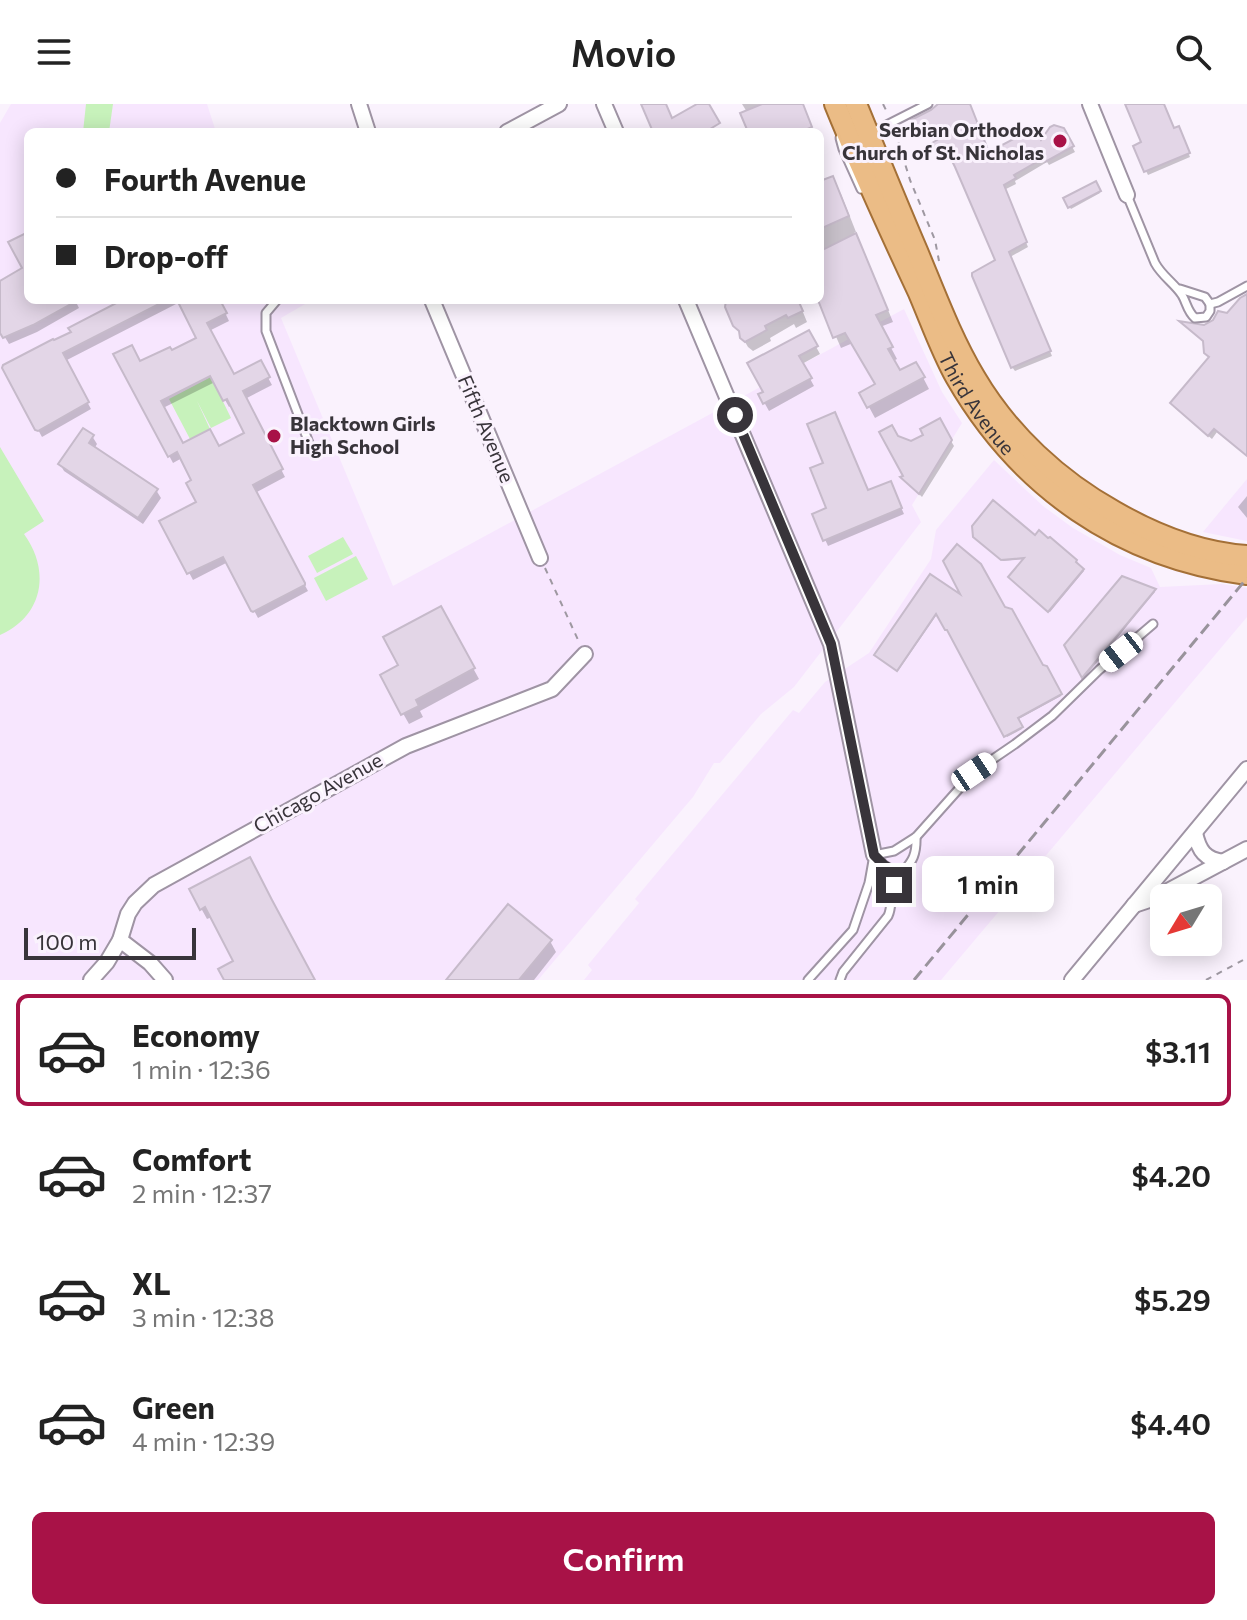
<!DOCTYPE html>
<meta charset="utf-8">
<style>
body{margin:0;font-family:Commissioner,sans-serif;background:#f2f2f2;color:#222;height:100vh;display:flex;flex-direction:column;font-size:30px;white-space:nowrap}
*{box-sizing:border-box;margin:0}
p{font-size:26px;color:#767676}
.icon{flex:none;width:44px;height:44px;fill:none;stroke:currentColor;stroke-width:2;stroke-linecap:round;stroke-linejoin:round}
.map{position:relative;height:876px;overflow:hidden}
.side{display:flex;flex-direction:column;background:#fff;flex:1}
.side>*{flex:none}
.guide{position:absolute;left:24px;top:24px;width:800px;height:176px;border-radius:12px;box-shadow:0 4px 20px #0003;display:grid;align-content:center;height:176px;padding:0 32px;background:#fff}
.needle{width:52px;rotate:232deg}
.buttons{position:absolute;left:1150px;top:780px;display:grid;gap:16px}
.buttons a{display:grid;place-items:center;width:72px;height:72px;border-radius:12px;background:#fff;box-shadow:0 4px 20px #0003;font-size:40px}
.scale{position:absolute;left:24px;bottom:20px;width:172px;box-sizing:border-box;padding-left:8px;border:4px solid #38343a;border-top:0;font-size:22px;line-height:28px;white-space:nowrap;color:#38343a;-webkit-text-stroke:6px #faf2fd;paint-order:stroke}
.end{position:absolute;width:36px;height:36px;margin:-18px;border:10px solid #38343a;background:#fff;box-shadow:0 0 0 4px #fff}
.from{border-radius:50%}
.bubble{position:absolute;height:56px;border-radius:12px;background:#fff;box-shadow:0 4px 20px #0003;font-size:26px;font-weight:600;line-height:56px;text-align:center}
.car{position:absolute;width:24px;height:48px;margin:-24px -12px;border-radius:10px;box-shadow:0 0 6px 2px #0007;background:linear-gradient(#fff 24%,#345 0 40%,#fff 0 76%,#345 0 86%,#fff 0)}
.guide b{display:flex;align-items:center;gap:28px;height:76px;font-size:30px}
.guide b+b{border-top:2px solid #e0e0e0}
.guide i{width:20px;height:20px;background:#222}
ul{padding:14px 0 0;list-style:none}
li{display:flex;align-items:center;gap:24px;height:112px;margin:0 16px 12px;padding:0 16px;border:4px solid transparent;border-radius:12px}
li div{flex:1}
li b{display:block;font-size:30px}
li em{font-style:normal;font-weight:600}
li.active{border-color:#a81247}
li>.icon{width:72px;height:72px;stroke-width:1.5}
.cta{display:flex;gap:16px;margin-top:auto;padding:16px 32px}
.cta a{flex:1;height:92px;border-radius:12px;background:#a81247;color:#fff;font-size:32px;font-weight:600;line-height:92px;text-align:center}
header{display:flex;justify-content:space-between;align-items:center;height:104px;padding:0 32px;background:#fff;font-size:36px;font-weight:600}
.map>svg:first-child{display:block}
.built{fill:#f7e6fe}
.green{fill:#c7f2bb}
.shadow{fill:#0003;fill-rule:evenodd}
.building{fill:#e3d6e7;stroke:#c6baca;stroke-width:2;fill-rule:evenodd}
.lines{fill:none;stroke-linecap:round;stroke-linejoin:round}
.lane-casing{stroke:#9f94a4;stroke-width:11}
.street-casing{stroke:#9f94a4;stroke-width:18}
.primary-casing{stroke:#a47037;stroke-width:24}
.path{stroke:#9e98a1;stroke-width:2;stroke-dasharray:6 6;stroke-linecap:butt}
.lane{stroke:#fff;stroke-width:7}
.street{stroke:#fff;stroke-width:14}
.primary{stroke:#ebbc86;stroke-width:20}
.rail{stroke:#99939c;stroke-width:3;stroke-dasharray:12 6;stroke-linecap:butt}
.route{stroke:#38343a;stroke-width:10}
.poi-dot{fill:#a81247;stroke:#faf2fd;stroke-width:3}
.labels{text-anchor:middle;stroke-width:6;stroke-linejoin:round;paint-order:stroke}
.poi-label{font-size:20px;font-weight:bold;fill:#38343a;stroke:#faf2fd;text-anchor:end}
.street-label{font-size:20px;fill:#38343a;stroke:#faf2fd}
</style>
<header><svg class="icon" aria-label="menu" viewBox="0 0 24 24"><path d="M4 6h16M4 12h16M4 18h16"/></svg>Movio<svg class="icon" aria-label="search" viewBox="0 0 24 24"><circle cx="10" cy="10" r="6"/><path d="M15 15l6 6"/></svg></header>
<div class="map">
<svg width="1247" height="876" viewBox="0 0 1247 876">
<rect width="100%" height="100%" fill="#faf2fd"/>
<!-- built -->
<g class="built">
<path d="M11 0H207L216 28H28V196H312L281 214 393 482 904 205 942 288 962 319 912 401 921 418 794 583 761 610 720 659H714L693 693 538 876H0V19Z"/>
<path d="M994 356 1043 402 1073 424 1120 451 1151 464 1160 483 1222 480 1247 484V513L941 876H584L592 866 588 861 639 799 635 795 793 606 799 609 825 578 869 549 931 455 936 426Z"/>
<path d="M1247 375V437L1203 428Z"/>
</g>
<!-- green -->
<g class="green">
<path d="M86 0H113L109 28H83Z"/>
<path d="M211 273 231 314 211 324 197 297 210 325 190 335 169 295Z"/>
<path d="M0 343 44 417 24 430C51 467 43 512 0 531Z"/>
<path d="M343 433 353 450 317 469 308 452Z"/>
<path d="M356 452 368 475 326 497 314 474Z"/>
</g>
<!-- shadow -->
<g class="shadow">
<path d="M742 0H801L814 28H750L747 8Z"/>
<path d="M937 0H968L989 50 1041 40 1063 26 1075 48 1049 61 1047 58 1015 77 1016 80 1004 86 1028 143 1010 153 1052 252 1015 267 1012 263 997 157 949 46 941 51 935 40 940 37 932 21 920 28 914 17 933 7Z"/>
<path d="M1127 0H1163L1174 26 1180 29 1190 53 1148 71 1146 67 1144 39Z"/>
<path d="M820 71 823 78 832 74 841 90 856 128 854 129 862 143 893 218 880 223 897 255 893 257 899 269 916 260 929 285 875 314 862 290 878 281 853 239 841 244 820 196Z"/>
<path d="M1095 79 1100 89 1071 105 1065 95Z"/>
<path d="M28 130V196H75L79 204 37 228 9 240 0 225V179L24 165Z"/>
<path d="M1247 193V352L1217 328 1212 335 1175 304 1172 299 1209 253 1205 239 1184 221 1199 223 1210 221 1227 211Z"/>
<path d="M126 196H219L229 217 209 227 233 273 260 259 272 281 245 295 285 373 255 389 308 487 258 514 228 458 193 476 162 418 198 399 194 377 182 354 173 359 116 251 140 260 171 249 199 234 180 198 65 257 91 305 42 333 4 263 54 238ZM215 278 229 303 232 301 246 330 218 345 182 341 163 304Z"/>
<path d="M728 196H798L807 218 796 224 794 220 770 234 771 237 753 247 748 243 735 221Z"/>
<path d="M808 228 820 250 802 260 814 282 769 307 760 291 766 288Z"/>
<path d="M939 317 954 342 922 393 903 374 905 373 897 334 911 339 926 331Z"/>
<path d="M92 332 97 340 94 345 156 386 161 394 143 420 64 367 60 360Z"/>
<path d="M826 360 868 389 893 385 904 410 828 442 814 411 829 405Z"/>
<path d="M1247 392V414L1238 403Z"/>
<path d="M1035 434 1076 457 1084 467 1050 508 1011 475 1026 455 1003 457 976 435Z"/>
<path d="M930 473 1046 564 1061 592 1017 616 1022 625 1007 633 949 526 938 509 898 567 878 553Z"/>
<path d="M1154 487 1155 488 1084 574 1067 542Z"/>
<path d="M440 504 479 575 420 607 423 613 409 620 382 572 401 562Z"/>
<path d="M191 786 313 876H227L236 857 212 813 207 815Z"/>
<path d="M550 837 556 848 534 876H449Z"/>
</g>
<!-- building -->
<g class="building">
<path d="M641 0H666L672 14 697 0H709L720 19 705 28H653Z"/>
<path d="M762 0H803L812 23 801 28H748L740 9Z"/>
<path d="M938 0H970L989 48 1034 24 1041 36 1050 23 1054 21 1064 24 1074 42 1045 58 1042 55 1014 71 1016 74 1004 81 1027 138 1009 148 1051 247 1011 264 972 172V169L995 156 955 63 945 43 937 47 932 39 937 36 927 18 915 24 911 16 931 6Z"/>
<path d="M1125 0H1164L1174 24 1179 22 1190 49 1144 68 1133 42 1141 38Z"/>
<path d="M833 72 849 112 820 125V77Z"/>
<path d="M1096 77 1101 87 1068 104 1063 94Z"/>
<path d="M28 128V196H78L33 221 3 234 0 229V177L22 164 8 138Z"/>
<path d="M856 129 888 206 876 211 893 243 888 245 900 266 916 258 925 273 867 304 859 289 875 280 845 229 833 234 818 196H820V147Z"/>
<path d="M1247 190V352L1214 325 1208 332 1170 299 1209 253 1204 249 1203 237 1179 217 1204 221 1213 216 1218 207 1227 209 1240 194Z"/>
<path d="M122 196H167L63 249 89 298 38 327 35 326 2 264 3 261 53 235 54 236 71 228 68 224Z"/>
<path d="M177 196H220L227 209 207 219 234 270 261 256 270 273 243 287 283 365 253 381 305 479V481L253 508 251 507 223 453 187 470 159 417 196 398 186 379 191 376 177 348 168 353 113 250 132 241 140 257 170 243 172 246 196 234ZM210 272 223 297 227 295 244 329 219 342 210 325 183 339 161 297Z"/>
<path d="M726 196H798L803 207 788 214 786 211 765 222 767 226 745 238 740 234 739 227 733 222 725 203Z"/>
<path d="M809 226 818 242 799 252 812 274 763 300 758 290 763 288 747 259Z"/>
<path d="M835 308 868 386 891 377 902 404 823 437 812 410 826 404 810 364 823 359 807 320Z"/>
<path d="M940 314 952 336 919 390 900 373 903 372 879 328 892 321 898 332 911 337 923 331 920 325Z"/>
<path d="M83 324 94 331 89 339 158 385 138 414 58 360Z"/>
<path d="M993 396 1035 431 1039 426 1048 434 1050 433 1077 456 1076 458 1084 465 1048 508 1008 473 1024 454 1001 456 973 433 972 422Z"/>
<path d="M957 440 981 460 1005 503 1012 505 1043 561 1047 562 1062 590 1018 614 1023 623 1004 633 947 526H945L936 510 897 567 874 551 930 470 960 490 943 457Z"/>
<path d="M1122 472 1156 485 1082 574 1064 541Z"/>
<path d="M441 502 475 564 416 596 419 602 401 611 380 571 398 561 383 533Z"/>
<path d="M250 753 272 796 315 876H224L218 865 233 857 205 803 200 806 189 785Z"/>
<path d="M508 800 552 836 519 876H446Z"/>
</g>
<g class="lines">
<!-- lane casing -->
<g class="lane-casing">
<g id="lane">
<path d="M869 30 928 0"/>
<path d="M840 34 843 45 861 85"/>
<path d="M1127 91 1155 159C1162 172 1174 179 1182 191 1187 199 1187 207 1195 214L1206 213 1210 207V200"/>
<path d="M1180 185 1205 193 1210 200"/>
<path d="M277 196 266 209V227L309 339"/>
<path d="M1210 200 1218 198 1247 182"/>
<path d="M901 771 884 761 874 751 894 747 916 733 974 668 1015 640 1052 612 1099 566 1153 520"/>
<path d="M808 876 853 826 869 779 874 751"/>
<path d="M840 876 843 868 888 812C893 802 889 790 895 780 906 760 917 760 916 733"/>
</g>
</g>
<!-- street casing -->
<g class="street-casing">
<g id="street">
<path d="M359 0 368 28"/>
<path d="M604 0 616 28"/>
<path d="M1090 0 1127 91"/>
<path d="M507 28 559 0"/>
<path d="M432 196 540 454"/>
<path d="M686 196 831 540 874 751"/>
<path d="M1195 729C1199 747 1205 755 1223 758"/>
<path d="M1134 801 1155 794 1247 745"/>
<path d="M120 836 150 859 165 876"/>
<path d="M91 876 107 858 120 836 128 810 135 799 154 781 406 642 552 585 585 550"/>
<path d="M1072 876 1247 665"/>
</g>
</g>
<!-- primary casing -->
<g class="primary-casing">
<g id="primary">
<path id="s1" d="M835 0C861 64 890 127 919 189 931 217 941 246 956 273 1019 383 1121 454 1247 470"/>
<path d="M856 0C876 49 896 98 917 147 935 190 951 234 975 274 1008 330 1059 377 1115 408 1155 431 1200 449 1247 452"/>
</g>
</g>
<!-- path -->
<g class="path">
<path d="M883 0 888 10"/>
<path d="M895 27 910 76 935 136 939 157"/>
<path d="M545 464 579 538"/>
<path d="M1206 876 1247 854"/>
</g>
<!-- lane -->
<use href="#lane" class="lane"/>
<!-- street -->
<use href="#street" class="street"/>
<!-- primary -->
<use href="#primary" class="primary"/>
<!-- rail -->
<path class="rail" d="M914 876 1247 474"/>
</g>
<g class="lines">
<!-- route -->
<path class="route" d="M735 311 831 540 874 751 884 761 901 771 894 781"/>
</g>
<!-- markers -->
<g class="poi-dot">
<circle cx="1060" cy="37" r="8"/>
<circle cx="274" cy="332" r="8"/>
</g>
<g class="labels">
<!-- poi labels -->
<g class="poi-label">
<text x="1044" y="33">Serbian Orthodox<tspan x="1044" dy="23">Church of St. Nicholas</tspan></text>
<text x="290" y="327" text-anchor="start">Blacktown Girls<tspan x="290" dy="23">High School</tspan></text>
</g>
<!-- street labels -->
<g class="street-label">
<text dy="7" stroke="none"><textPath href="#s1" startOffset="332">Third Avenue</textPath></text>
<text transform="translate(486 325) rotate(67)" y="7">Fifth Avenue</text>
<text transform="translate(318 689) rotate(-29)" y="7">Chicago Avenue</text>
</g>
</g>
</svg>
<div class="buttons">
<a><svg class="needle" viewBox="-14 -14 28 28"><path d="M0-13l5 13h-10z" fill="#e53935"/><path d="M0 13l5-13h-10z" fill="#767676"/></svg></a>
</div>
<div class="scale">100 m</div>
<i class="end from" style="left:735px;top:311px"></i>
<i class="end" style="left:894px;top:781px"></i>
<div class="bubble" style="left:922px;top:752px;width:132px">1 min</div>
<i class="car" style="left:1121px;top:548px;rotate:232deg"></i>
<i class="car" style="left:974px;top:668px;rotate:56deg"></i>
<div class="guide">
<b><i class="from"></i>Fourth Avenue</b>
<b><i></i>Drop-off</b>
</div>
</div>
<section class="side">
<ul>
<li class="active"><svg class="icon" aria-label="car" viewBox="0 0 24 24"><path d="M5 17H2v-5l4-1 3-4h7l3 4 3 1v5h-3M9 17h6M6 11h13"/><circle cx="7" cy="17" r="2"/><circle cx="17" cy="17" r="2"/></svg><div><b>Economy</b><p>1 min · 12:36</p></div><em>$3.11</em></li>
<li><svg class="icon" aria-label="car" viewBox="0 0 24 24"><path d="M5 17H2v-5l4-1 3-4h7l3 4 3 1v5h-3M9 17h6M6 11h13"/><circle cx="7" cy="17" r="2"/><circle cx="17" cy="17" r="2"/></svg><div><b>Comfort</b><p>2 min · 12:37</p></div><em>$4.20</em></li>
<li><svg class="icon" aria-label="car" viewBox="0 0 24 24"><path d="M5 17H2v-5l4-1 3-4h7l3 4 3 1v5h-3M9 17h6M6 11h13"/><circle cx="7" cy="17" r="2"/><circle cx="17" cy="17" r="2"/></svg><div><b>XL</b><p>3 min · 12:38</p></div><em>$5.29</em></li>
<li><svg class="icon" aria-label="car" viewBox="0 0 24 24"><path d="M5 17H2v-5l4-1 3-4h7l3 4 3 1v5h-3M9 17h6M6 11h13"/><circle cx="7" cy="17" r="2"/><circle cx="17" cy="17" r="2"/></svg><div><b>Green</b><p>4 min · 12:39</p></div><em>$4.40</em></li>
</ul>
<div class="cta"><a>Confirm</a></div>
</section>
